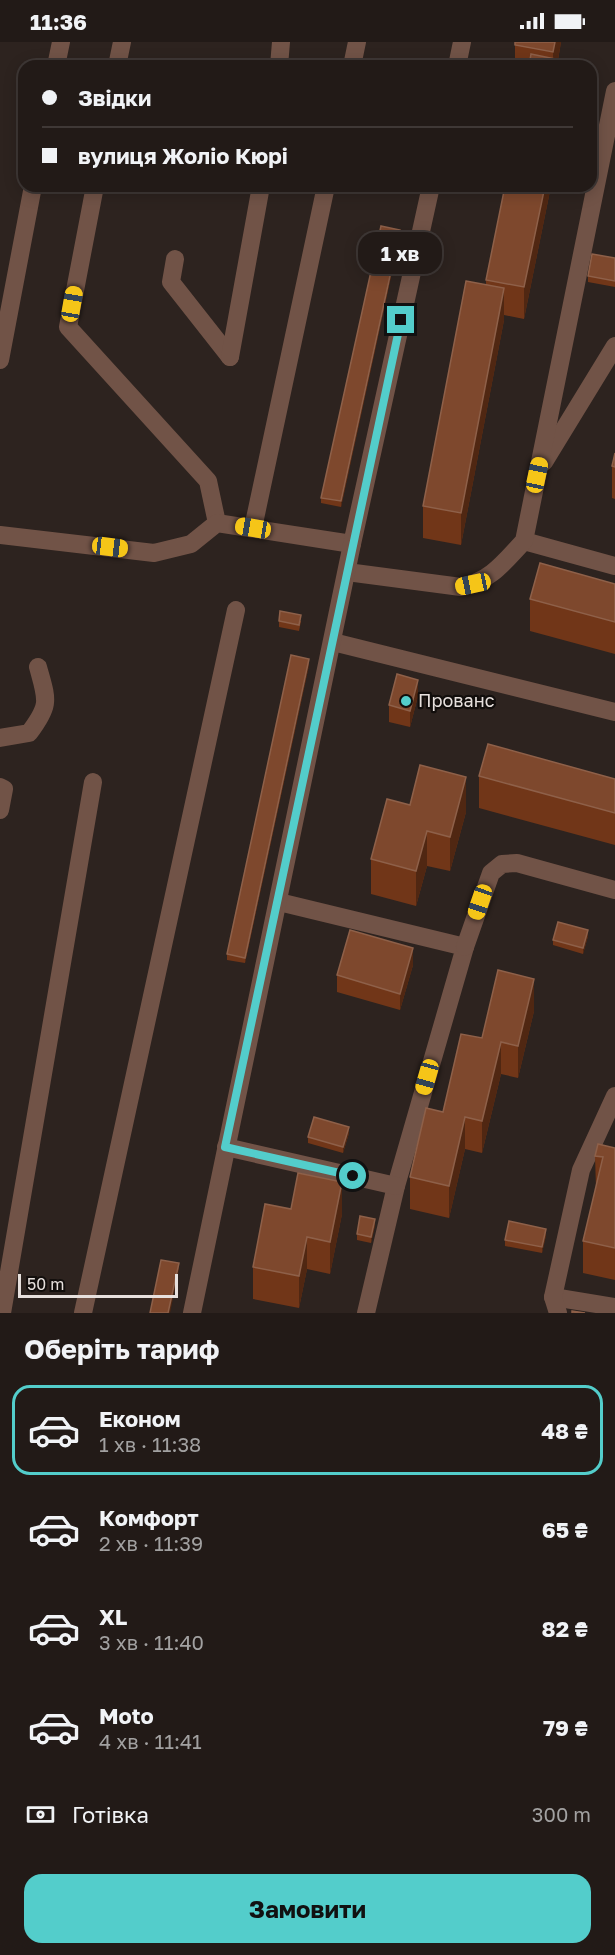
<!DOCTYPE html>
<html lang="uk">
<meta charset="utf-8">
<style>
body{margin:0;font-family:"Golos Text",sans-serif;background:#2a2320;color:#f1f3f6;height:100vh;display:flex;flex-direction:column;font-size:22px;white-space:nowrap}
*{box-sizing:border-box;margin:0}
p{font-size:20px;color:#a2a1a1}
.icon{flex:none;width:33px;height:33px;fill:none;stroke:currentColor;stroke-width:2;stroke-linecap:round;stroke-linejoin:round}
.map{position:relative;height:1271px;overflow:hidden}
.drawer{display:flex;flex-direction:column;background:#221a17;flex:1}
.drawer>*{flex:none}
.banner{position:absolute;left:18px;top:18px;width:579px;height:132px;border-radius:18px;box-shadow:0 3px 15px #0003,0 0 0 2px #3f3836;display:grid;align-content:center;height:132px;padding:0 24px;background:#221a17}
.scale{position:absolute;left:18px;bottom:15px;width:160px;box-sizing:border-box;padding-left:6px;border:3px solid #e7e0dd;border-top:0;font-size:16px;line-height:21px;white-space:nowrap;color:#e7e0dd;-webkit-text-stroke:4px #120e0c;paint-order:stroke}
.end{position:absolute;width:27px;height:27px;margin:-14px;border:8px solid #53cdcb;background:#111;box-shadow:0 0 0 3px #111}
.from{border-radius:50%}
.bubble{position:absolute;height:42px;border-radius:18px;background:#221a17;box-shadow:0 3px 15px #0003,0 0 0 2px #3f3836;font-size:20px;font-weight:700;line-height:42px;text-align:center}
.car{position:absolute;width:18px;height:36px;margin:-18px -9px;border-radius:8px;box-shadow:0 0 4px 2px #0007;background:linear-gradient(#f5c518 24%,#345 0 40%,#f5c518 0 76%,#345 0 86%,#f5c518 0)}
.banner b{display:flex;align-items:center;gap:21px;height:57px;font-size:22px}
.banner b+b{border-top:2px solid #3f3836}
.banner i{width:15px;height:15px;background:#f1f3f6}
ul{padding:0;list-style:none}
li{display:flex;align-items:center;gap:18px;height:90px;margin:0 12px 9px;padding:0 12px;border:3px solid transparent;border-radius:18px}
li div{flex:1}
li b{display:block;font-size:22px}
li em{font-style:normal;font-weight:700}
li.active{border-color:#53cdcb}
li>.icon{width:54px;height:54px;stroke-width:1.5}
h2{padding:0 24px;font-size:27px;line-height:72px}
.pay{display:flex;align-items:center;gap:15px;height:66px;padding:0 24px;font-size:22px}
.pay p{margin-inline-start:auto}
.button{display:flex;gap:12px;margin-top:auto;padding:12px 24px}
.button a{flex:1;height:69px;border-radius:18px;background:#53cdcb;color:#111;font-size:24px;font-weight:700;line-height:69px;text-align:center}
.status{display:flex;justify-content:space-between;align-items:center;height:42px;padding:0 30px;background:#221a17;direction:ltr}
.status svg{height:16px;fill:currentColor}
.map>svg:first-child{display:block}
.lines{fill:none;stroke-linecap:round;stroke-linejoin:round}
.minor{stroke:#715347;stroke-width:18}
.wall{fill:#713618}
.shaded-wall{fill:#502712}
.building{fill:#7e482d;stroke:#8e6049;stroke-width:1.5}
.route{stroke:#53cdcb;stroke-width:8}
.poi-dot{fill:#53cdcb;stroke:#120e0c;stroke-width:2}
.labels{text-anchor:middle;stroke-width:4.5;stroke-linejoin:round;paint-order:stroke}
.poi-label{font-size:18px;fill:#e7e0dd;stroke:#120e0c;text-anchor:start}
</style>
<div class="status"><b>11:36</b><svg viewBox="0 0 49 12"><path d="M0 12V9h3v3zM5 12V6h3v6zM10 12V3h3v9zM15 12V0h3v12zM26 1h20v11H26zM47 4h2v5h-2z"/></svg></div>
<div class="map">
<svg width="615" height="1271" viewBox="0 0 615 1271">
<rect width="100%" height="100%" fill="#2d231f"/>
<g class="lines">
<!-- minor -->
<g class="minor">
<path d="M56 24 61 0"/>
<path d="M117 24 122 0"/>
<path d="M279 24 281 0"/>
<path d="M352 24 357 0"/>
<path d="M457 24 462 0"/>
<path d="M95 144 68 285 208 439 217 481"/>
<path d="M175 217 171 240 230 315"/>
<path d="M230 315 261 144"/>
<path d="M0 318 33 144"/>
<path d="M544 420 615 304"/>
<path d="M253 486 326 144"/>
<path d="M0 493 154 511 191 502 217 481 352 502"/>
<path d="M524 499 615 524"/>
<path d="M347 530 461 545C491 539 504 520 524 499L615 49"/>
<path d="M333 600 615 670"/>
<path d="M0 696 29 691C51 662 47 658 38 625"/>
<path d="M0 745 4 747 0 768"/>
<path d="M279 860 465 905 396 1144 366 1271"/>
<path d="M465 905 491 831 502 822 517 821 615 848"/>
<path d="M226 1105 396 1144"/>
<path d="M553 1255 615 1265"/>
<path d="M2 1271 93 740"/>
<path d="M83 1271 236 568"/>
<path d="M192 1271 352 502 431 144"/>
<path d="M558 1271 553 1255 581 1128 615 1054"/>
</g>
</g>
<!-- wall -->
<g class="wall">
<path d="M515 0H561L558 18 570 24H515Z"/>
<path d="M551 144 524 277 504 273V278L461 503 423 496V464L486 243V238Z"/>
<path d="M400 193 341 465 321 461V456Z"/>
<path d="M615 216V245L588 240V234Z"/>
<path d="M615 411V457L612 456V424Z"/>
<path d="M615 542V612L530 589V557Z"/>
<path d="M279 579H301L299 589 279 585Z"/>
<path d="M309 623 245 921 227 918V912Z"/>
<path d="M418 654 410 685 389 680V663Z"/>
<path d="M479 734 615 737V803L479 766Z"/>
<path d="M466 770 450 829 427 824 416 864 371 852V817Z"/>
<path d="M588 894 583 912 553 903V898Z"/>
<path d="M413 923 400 968 337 950V933Z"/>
<path d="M534 969 518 1036 501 1032 482 1111 465 1107 449 1176 410 1167V1135L482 996Z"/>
<path d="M349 1091 343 1111 308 1101V1095Z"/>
<path d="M615 1106V1238L583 1231V1199L596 1146 595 1114Z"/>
<path d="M291 1167 342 1172 330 1232 307 1227 299 1266 253 1257V1225Z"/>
<path d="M375 1183 371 1201 357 1198V1192Z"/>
<path d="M546 1193 542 1211 505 1204V1198Z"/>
</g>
<!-- shaded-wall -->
<g class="shaded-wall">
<path d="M555 0H561L557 24H553V10Z"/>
<path d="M545 144H551L524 277V245Z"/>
<path d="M400 188V193L341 465V459Z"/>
<path d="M504 246V278L461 503V471Z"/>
<path d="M309 617V623L245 921V916Z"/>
<path d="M418 638V654L410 685V669Z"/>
<path d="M466 735V770L450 829V795Z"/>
<path d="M427 789V824L416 864V829Z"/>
<path d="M588 888V894L583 912V906Z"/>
<path d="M413 906V923L400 968V952Z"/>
<path d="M534 937V969L518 1036V1004Z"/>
<path d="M501 1000V1032L482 1111V1079Z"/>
<path d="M465 1075V1107L449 1176V1144Z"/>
<path d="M349 1085V1091L343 1111V1105Z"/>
<path d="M342 1140V1172L330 1232V1200Z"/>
<path d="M375 1177V1183L371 1201V1195Z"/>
<path d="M546 1187V1193L542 1211V1205Z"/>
<path d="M307 1195V1227L299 1266V1234Z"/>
<path d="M179 1221V1227L170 1271H168Z"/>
</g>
<!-- building -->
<g class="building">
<path d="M515 0H555L553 10 515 3Z"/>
<path d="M531 12 570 20 569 24H529Z"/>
<path d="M505 144H545L524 245 486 238Z"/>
<path d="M381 184 400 188 341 459 321 456Z"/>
<path d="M592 212 615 216V239L588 234Z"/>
<path d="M466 239 504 246 461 471 423 464Z"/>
<path d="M615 411V425L612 424Z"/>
<path d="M540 521 615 542V580L530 557Z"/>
<path d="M280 569 301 573 299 583 279 579Z"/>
<path d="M291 613 309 617 245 916 227 912Z"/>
<path d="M397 632 418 638 410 669 389 663Z"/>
<path d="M488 702 615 737V771L479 734Z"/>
<path d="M420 723 466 735 450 795 427 789 416 829 371 817 387 757 410 763Z"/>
<path d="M558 880 588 888 583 906 553 898Z"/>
<path d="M350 888 413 906 400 952 337 933Z"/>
<path d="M498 928 534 937 518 1004 501 1000 482 1079 465 1075 449 1144 410 1135 426 1066 443 1070 461 992 482 996Z"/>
<path d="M314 1075 349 1085 343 1105 308 1095Z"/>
<path d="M598 1102 615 1106V1206L583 1199 603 1115 595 1114Z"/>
<path d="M298 1131 342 1140 330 1200 307 1195 299 1234 253 1225 265 1162 291 1167Z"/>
<path d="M360 1174 375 1177 371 1195 357 1192Z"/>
<path d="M509 1179 546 1187 542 1205 505 1198Z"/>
<path d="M161 1218 179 1221 168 1271H150Z"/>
<path d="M572 1269 585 1271H572Z"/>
</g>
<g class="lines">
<!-- route -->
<path class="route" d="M353 1134 225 1105 401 278"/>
</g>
<!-- markers -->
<circle class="poi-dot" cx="406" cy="659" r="6"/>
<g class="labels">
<!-- poi labels -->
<g class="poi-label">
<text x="418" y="665">Прованс</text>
</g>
</g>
</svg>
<div class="scale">50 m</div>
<i class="end from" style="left:353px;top:1134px"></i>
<i class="end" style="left:401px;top:278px"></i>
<div class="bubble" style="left:358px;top:190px;width:84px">1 хв</div>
<i class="car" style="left:72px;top:262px;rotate:10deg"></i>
<i class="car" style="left:537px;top:433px;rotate:12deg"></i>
<i class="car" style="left:253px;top:486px;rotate:279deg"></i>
<i class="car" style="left:110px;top:505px;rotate:97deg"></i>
<i class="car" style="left:473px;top:542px;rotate:258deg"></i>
<i class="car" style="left:480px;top:860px;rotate:199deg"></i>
<i class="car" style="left:427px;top:1035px;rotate:196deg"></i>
<div class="banner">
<b><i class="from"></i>Звідки</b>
<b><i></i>вулиця Жоліо Кюрі</b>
</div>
</div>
<section class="drawer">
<h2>Оберіть тариф</h2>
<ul>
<li class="active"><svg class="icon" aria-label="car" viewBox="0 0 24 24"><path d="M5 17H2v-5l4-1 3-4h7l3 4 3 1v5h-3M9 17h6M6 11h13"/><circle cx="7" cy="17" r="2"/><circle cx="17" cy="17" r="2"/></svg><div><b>Економ</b><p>1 хв · 11:38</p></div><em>48 ₴</em></li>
<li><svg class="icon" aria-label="car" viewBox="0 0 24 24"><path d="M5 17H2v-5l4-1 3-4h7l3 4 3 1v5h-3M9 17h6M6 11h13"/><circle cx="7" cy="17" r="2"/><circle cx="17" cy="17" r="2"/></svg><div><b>Комфорт</b><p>2 хв · 11:39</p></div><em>65 ₴</em></li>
<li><svg class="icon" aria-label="car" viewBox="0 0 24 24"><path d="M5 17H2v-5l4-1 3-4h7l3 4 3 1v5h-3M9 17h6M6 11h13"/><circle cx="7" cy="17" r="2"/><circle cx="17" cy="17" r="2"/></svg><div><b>XL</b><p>3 хв · 11:40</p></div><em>82 ₴</em></li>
<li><svg class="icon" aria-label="car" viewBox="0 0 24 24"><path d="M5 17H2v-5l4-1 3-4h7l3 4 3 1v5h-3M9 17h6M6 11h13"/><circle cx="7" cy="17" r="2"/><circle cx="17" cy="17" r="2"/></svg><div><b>Moto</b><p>4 хв · 11:41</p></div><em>79 ₴</em></li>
</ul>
<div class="pay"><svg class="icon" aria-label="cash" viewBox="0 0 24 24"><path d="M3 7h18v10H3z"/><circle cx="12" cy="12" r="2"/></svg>Готівка<p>300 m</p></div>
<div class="button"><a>Замовити</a></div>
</section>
